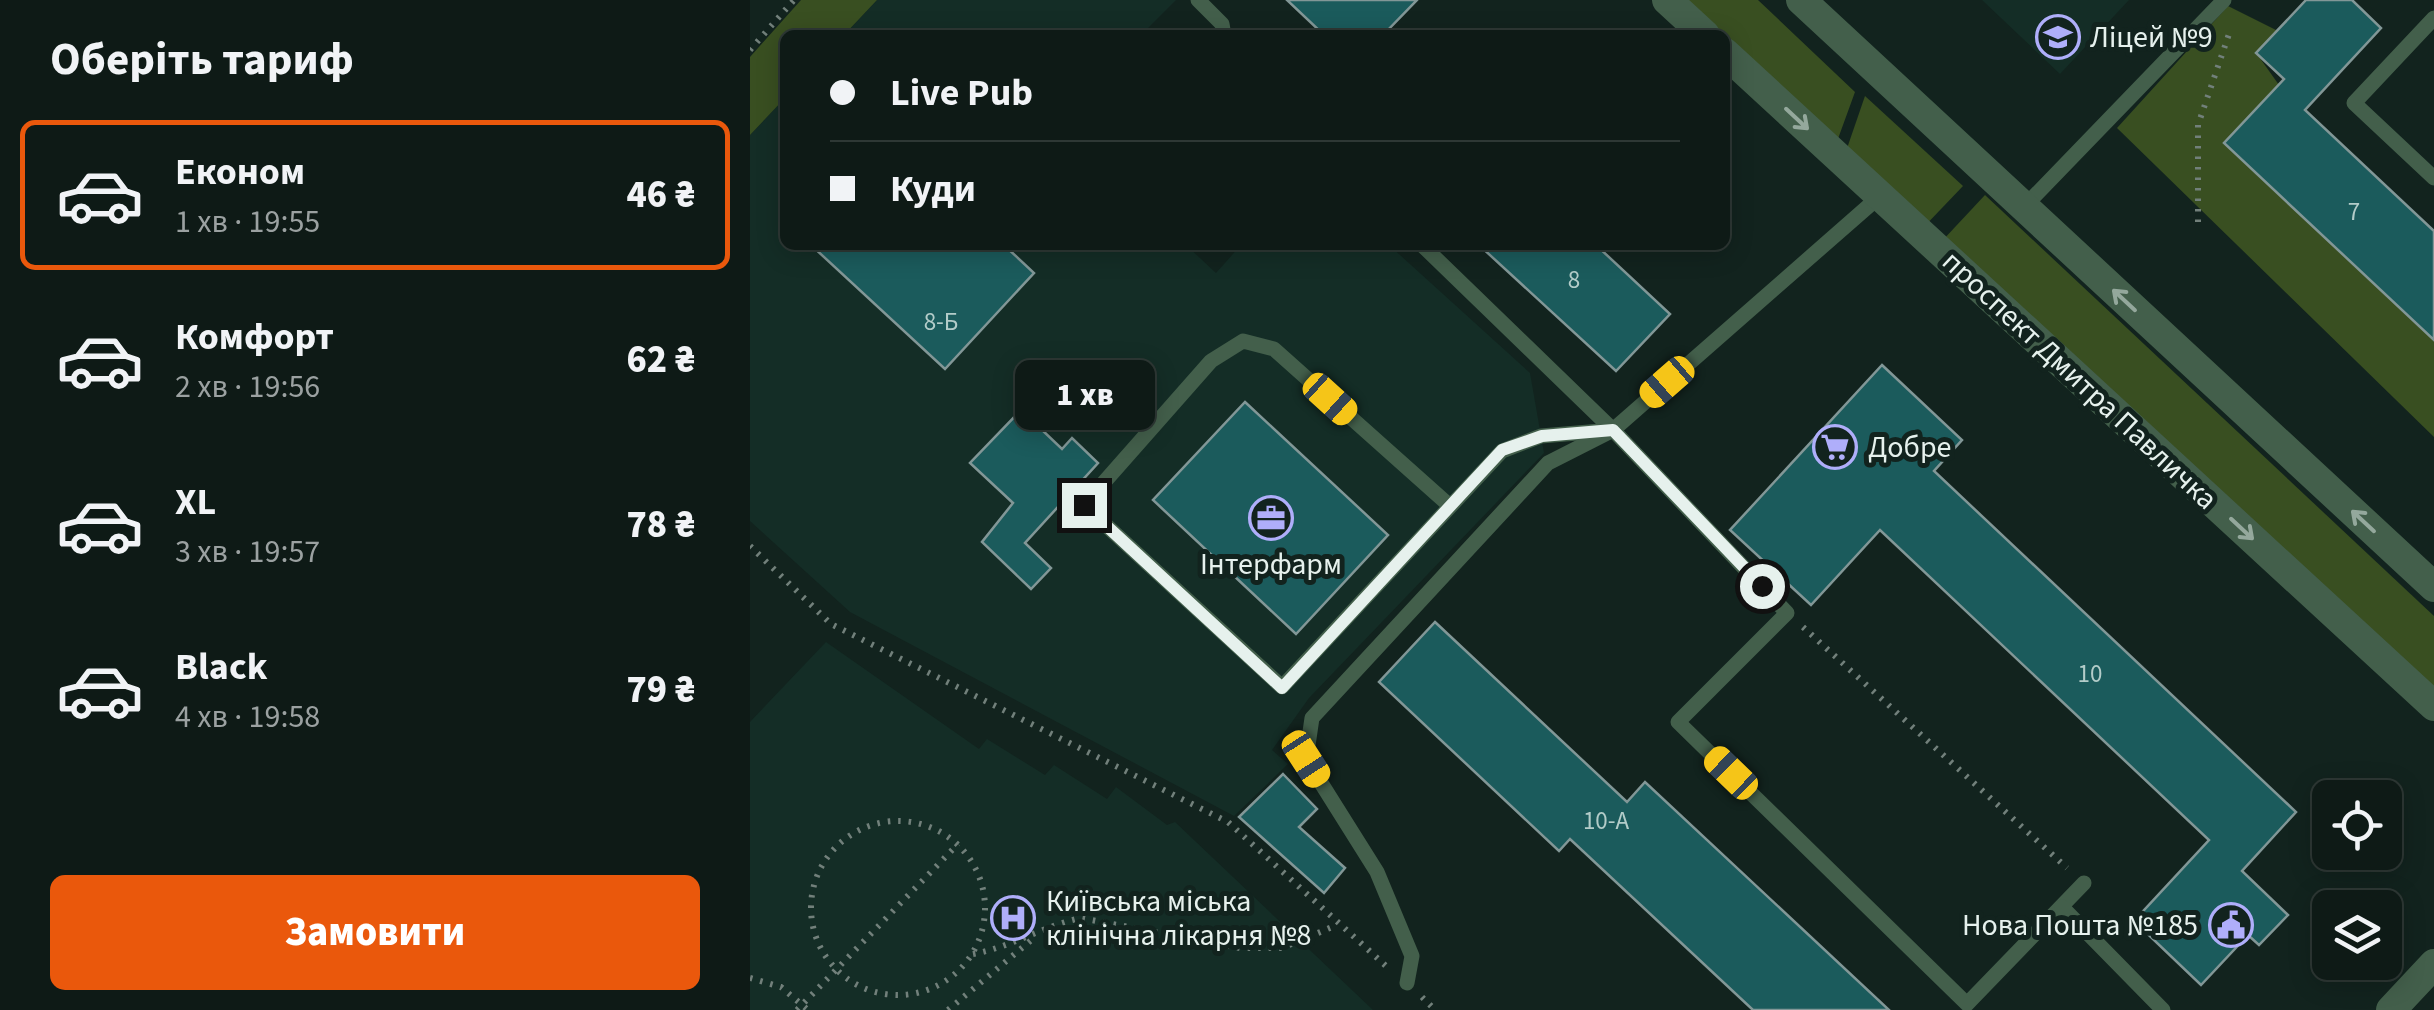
<!DOCTYPE html>
<html lang="uk">
<meta charset="utf-8">
<style>
body{margin:0;font-family:"Source Sans 3",sans-serif;background:#1c2723;color:#f1f3f6;height:100vh;display:flex;flex-direction:column;font-size:38px;white-space:nowrap}
*{box-sizing:border-box;margin:0}
p{font-size:32px;color:#9ba1a1}
.icon{flex:none;width:55px;height:55px;fill:none;stroke:currentColor;stroke-width:2;stroke-linecap:round;stroke-linejoin:round}
.map{position:relative;flex:1;overflow:hidden}
.drawer{display:flex;flex-direction:column;background:#0e1a16;width:750px}
.drawer>*{flex:none}
.guide{position:absolute;left:30px;top:30px;width:950px;height:220px;border-radius:15px;box-shadow:0 5px 25px #0003,0 0 0 2px #2e3835;display:grid;align-content:center;height:220px;padding:0 50px;background:#0e1a16}
.fabs{position:absolute;left:1562px;top:780px;display:grid;gap:20px}
.fabs a{display:grid;place-items:center;width:90px;height:90px;border-radius:15px;background:#0e1a16;box-shadow:0 5px 25px #0003,0 0 0 2px #2e3835;font-size:50px}
.end{position:absolute;width:45px;height:45px;margin:-22px;border:12px solid #e6f1ed;background:#111;box-shadow:0 0 0 5px #111}
.from{border-radius:50%}
.bubble{position:absolute;height:70px;border-radius:15px;background:#0e1a16;box-shadow:0 5px 25px #0003,0 0 0 2px #2e3835;font-size:32px;font-weight:800;line-height:70px;text-align:center}
.car{position:absolute;width:30px;height:60px;margin:-30px -15px;border-radius:12px;box-shadow:0 0 8px 2px #0007;background:linear-gradient(#f5c518 24%,#345 0 40%,#f5c518 0 76%,#345 0 86%,#f5c518 0)}
.guide b{display:flex;align-items:center;gap:35px;height:95px;font-size:38px}
.guide b+b{border-top:2px solid #2e3835}
.guide i{width:25px;height:25px;background:#f1f3f6}
ul{padding:0;list-style:none}
li{display:flex;align-items:center;gap:30px;height:150px;margin:0 20px 15px;padding:0 30px;border:5px solid transparent;border-radius:15px}
li div{flex:1}
li b{display:block;font-size:38px}
li em{font-style:normal;font-weight:800}
li.selected{border-color:#ea580c}
li>.icon{width:90px;height:90px;stroke-width:1.5}
h2{padding:0 50px;font-size:45px;line-height:120px}
.cta{display:flex;gap:20px;margin-top:auto;padding:20px 50px}
.cta a{flex:1;height:115px;border-radius:15px;background:#ea580c;color:#fff;font-size:40px;font-weight:800;line-height:115px;text-align:center}
main{display:flex;flex:1;min-height:0}
.map>svg:first-child{display:block}
.built{fill:#142d26}
.green{fill:#394f21}
.building{fill:#1b5b5c;stroke:#829797;stroke-width:2.5}
.lines{fill:none;stroke-linecap:round;stroke-linejoin:round}
.path{stroke:#72807b;stroke-width:6;stroke-dasharray:2.5 8;stroke-linecap:butt}
.lane{stroke:#435f4b;stroke-width:15}
.street{stroke:#435f4b;stroke-width:30}
.oneway{stroke:#94a89c}
.route{stroke:#e6f1ed;stroke-width:12}
.labels{text-anchor:middle;stroke-width:10;stroke-linejoin:round;paint-order:stroke}
.number-label{font-size:25px;fill:#b3ccc9}
.poi-label{font-size:30px;fill:#e6f1ed;stroke:#12231e;text-anchor:start}
.street-label{font-size:30px;fill:#e6f1ed;stroke:#12231e}
</style>
<main>
<section class="drawer">
<h2>Оберіть тариф</h2>
<ul>
<li class="selected"><svg class="icon" aria-label="car" viewBox="0 0 24 24"><path d="M5 17H2v-5l4-1 3-4h7l3 4 3 1v5h-3M9 17h6M6 11h13"/><circle cx="7" cy="17" r="2"/><circle cx="17" cy="17" r="2"/></svg><div><b>Економ</b><p>1 хв · 19:55</p></div><em>46 ₴</em></li>
<li><svg class="icon" aria-label="car" viewBox="0 0 24 24"><path d="M5 17H2v-5l4-1 3-4h7l3 4 3 1v5h-3M9 17h6M6 11h13"/><circle cx="7" cy="17" r="2"/><circle cx="17" cy="17" r="2"/></svg><div><b>Комфорт</b><p>2 хв · 19:56</p></div><em>62 ₴</em></li>
<li><svg class="icon" aria-label="car" viewBox="0 0 24 24"><path d="M5 17H2v-5l4-1 3-4h7l3 4 3 1v5h-3M9 17h6M6 11h13"/><circle cx="7" cy="17" r="2"/><circle cx="17" cy="17" r="2"/></svg><div><b>XL</b><p>3 хв · 19:57</p></div><em>78 ₴</em></li>
<li><svg class="icon" aria-label="car" viewBox="0 0 24 24"><path d="M5 17H2v-5l4-1 3-4h7l3 4 3 1v5h-3M9 17h6M6 11h13"/><circle cx="7" cy="17" r="2"/><circle cx="17" cy="17" r="2"/></svg><div><b>Black</b><p>4 хв · 19:58</p></div><em>79 ₴</em></li>
</ul>
<div class="cta"><a>Замовити</a></div>
</section>
<div class="map">
<svg width="1684" height="1010" viewBox="0 0 1684 1010">
<rect width="100%" height="100%" fill="#12231e"/>
<!-- built -->
<g class="built">
<path d="M127 0H426L391 35H94Z"/>
<path d="M1232 0H1379L1310 74Z"/>
<path d="M35 98V245H436L466 273 491 245H639L780 373 794 453 559 698 522 750 538 764 484 816 100 612 0 521V135Z"/>
<path d="M76 642 229 749 237 739 295 775 304 765 357 799 366 787 417 825 425 822 623 1010H0V722Z"/>
</g>
<!-- green -->
<g class="green">
<path d="M51 0H127L94 35H35V98L0 135V57Z"/>
<path d="M928 0H1008L1105 92 1085 147 975 44V35H965Z"/>
<path d="M1478 6 1528 31 1507 54 1529 85 1475 143 1684 340V437L1367 128Z"/>
<path d="M1115 96 1213 186 1170 231 1094 157Z"/>
<path d="M1235 195 1684 616V695L1192 241Z"/>
</g>
<!-- building -->
<g class="building">
<path d="M537 0H667L633 35H574Z"/>
<path d="M1556 0H1602L1631 28 1555 110 1684 231V340L1474 143 1534 79 1506 53Z"/>
<path d="M61 245H254L284 273 195 369Z"/>
<path d="M729 245H846L920 314 866 371Z"/>
<path d="M1132 365 1212 440 1184 471 1546 812 1492 871 1538 915 1509 945 1498 935 1451 985 1384 921 1459 840 1130 530 1061 605 980 530Z"/>
<path d="M495 402 638 535 546 634 403 500Z"/>
<path d="M271 410 312 449 322 438 348 463 275 543 301 568 281 589 232 542 263 503 220 463Z"/>
<path d="M685 622 877 802 895 782 1139 1010H1003L820 839 809 851 629 682Z"/>
<path d="M533 774 567 809 549 827 595 868 574 893 489 817Z"/>
</g>
<g class="lines">
<!-- path -->
<g class="path">
<path d="M0 50 44 0"/>
<path d="M1448 222V125L1479 34"/>
<path d="M0 546 81 624 478 822 636 966"/>
<path d="M1053 627 1317 868"/>
<circle cx="148" cy="908" r="87"/>
<path d="M223 954C262 947 293 926 331 918L490 948H532L587 925"/>
<path d="M0 978 31 987 58 1010"/>
<path d="M672 997 685 1010"/>
<path d="M47 1010 208 844"/>
<path d="M198 1010 285 937"/>
</g>
<!-- lane -->
<g class="lane">
<path d="M448 0 472 24 474 35"/>
<path d="M1684 18 1604 103 1684 178"/>
<path d="M1274 207 1474 0"/>
<path d="M672 245 863 430 1037 613 928 722 1217 1004 1334 883"/>
<path d="M700 506 524 349 493 341 461 361 334 505 532 687 752 451 791 436 863 430"/>
<path d="M1312 907 1413 1010"/>
<path d="M657 983 662 956 627 872 556 759 562 718 798 463 863 430 1130 196"/>
</g>
<!-- street -->
<g class="street">
<path d="M917 0 955 35"/>
<path d="M1051 0 1684 587"/>
<path d="M975 53 1684 706"/>
<path d="M1641 1010 1684 964"/>
</g>
</g>
<!-- one-way arrows -->
<defs><path id="oneway-shaft" d="M-6 0H5M1.5-3L5.5 0L1.5 3" fill="none" stroke-width="1.6" stroke-linecap="round" stroke-linejoin="round" transform="scale(2.5)"/></defs>
<g class="oneway">
<use href="#oneway-shaft" transform="translate(1047 119) rotate(43)"/>
<use href="#oneway-shaft" transform="translate(1374 300) rotate(-137)"/>
<use href="#oneway-shaft" transform="translate(1613 521) rotate(-137)"/>
<use href="#oneway-shaft" transform="translate(1492 529) rotate(43)"/>
</g>
<g class="lines">
<!-- route -->
<path class="route" d="M334 505 532 688 752 450 792 436 863 430 1012 586"/>
</g>
<!-- icons -->
<defs>
<g id="school-ring" transform="scale(2.25)"><circle r="9.5" fill="#12231e" stroke="#afaefa" stroke-width="1.5"/><path d="M0-5L7-2L0 1L-7-2ZM-4 1L0 2.5L4 1V4Q0 6-4 4Z" fill="#afaefa"/></g>
<g id="supermarket-ring" transform="scale(2.25)"><circle r="9.5" fill="#12231e" stroke="#afaefa" stroke-width="1.5"/><path d="M-6-5.5h2.5l.6 2H6L4.5 2H-2.5L-4.4-4H-6ZM-1.5 3.2a1.3 1.3 0 1 0 .1 0ZM3 3.2a1.3 1.3 0 1 0 .1 0Z" fill="#afaefa"/></g>
<g id="office-ring" transform="scale(2.25)"><circle r="9.5" fill="#12231e" stroke="#afaefa" stroke-width="1.5"/><path d="M-6-3h4V-5.5h4V-3h4V5H-6ZM-1-4.5V-3h2v-1.5ZM-6 0V1H6V0Z" fill="#afaefa"/></g>
<g id="hospital-ring" transform="scale(2.25)"><circle r="9.5" fill="#12231e" stroke="#afaefa" stroke-width="1.5"/><path d="M-5-5h3v3.5h4V-5h3V5h-3V1.5h-4V5h-3Z" fill="#afaefa"/></g>
<g id="civic-ring" transform="scale(2.25)"><circle r="9.5" fill="#12231e" stroke="#afaefa" stroke-width="1.5"/><path d="M-.6-6.5H3V-4.5H.6V-3L4-1V1h2V6H-6V1h2V-1L-.6-3ZM-1.2 2.5V6h2.4V2.5Z" fill="#afaefa"/></g>
</defs>
<g fill-rule="evenodd">
<use href="#school-ring" x="1308" y="37"/>
<use href="#supermarket-ring" x="1085" y="447"/>
<use href="#office-ring" x="521" y="518"/>
<use href="#hospital-ring" x="263" y="918"/>
<use href="#civic-ring" x="1481" y="925"/>
</g>
<g class="labels">
<!-- number labels -->
<g class="number-label">
<text x="1604" y="220">7</text>
<text x="824" y="288">8</text>
<text x="191" y="330">8-Б</text>
<text x="1340" y="682">10</text>
<text x="856" y="829">10-А</text>
</g>
<!-- poi labels -->
<g class="poi-label">
<text x="1340" y="47">Ліцей №9</text>
<text x="1118" y="457">Добре</text>
<text x="521" y="574" text-anchor="middle">Інтерфарм</text>
<text x="296" y="911">Київська міська<tspan x="296" dy="34">клінічна лікарня №8</tspan></text>
<text x="1448" y="935" text-anchor="end">Нова Пошта №185</text>
</g>
<!-- street labels -->
<g class="street-label">
<text transform="translate(1330 380) rotate(43)" y="10">проспект Дмитра Павличка</text>
</g>
</g>
</svg>
<div class="fabs">
<a><svg class="icon" aria-label="locate" viewBox="0 0 24 24"><circle cx="12" cy="12" r="6"/><path d="M12 2v4M12 18v4M2 12h4M18 12h4"/></svg></a>
<a><svg class="icon" aria-label="layers" viewBox="0 0 24 24"><path d="M12 4l9 5-9 5-9-5zM3 14l9 5 9-5"/></svg></a>
</div>
<i class="end from" style="left:1012px;top:586px"></i>
<i class="end" style="left:334px;top:505px"></i>
<div class="bubble" style="left:265px;top:360px;width:140px">1 хв</div>
<i class="car" style="left:917px;top:382px;rotate:229deg"></i>
<i class="car" style="left:580px;top:399px;rotate:132deg"></i>
<i class="car" style="left:556px;top:759px;rotate:147deg"></i>
<i class="car" style="left:981px;top:773px;rotate:314deg"></i>
<div class="guide">
<b><i class="from"></i>Live Pub</b>
<b><i></i>Куди</b>
</div>
</div>
</main>
